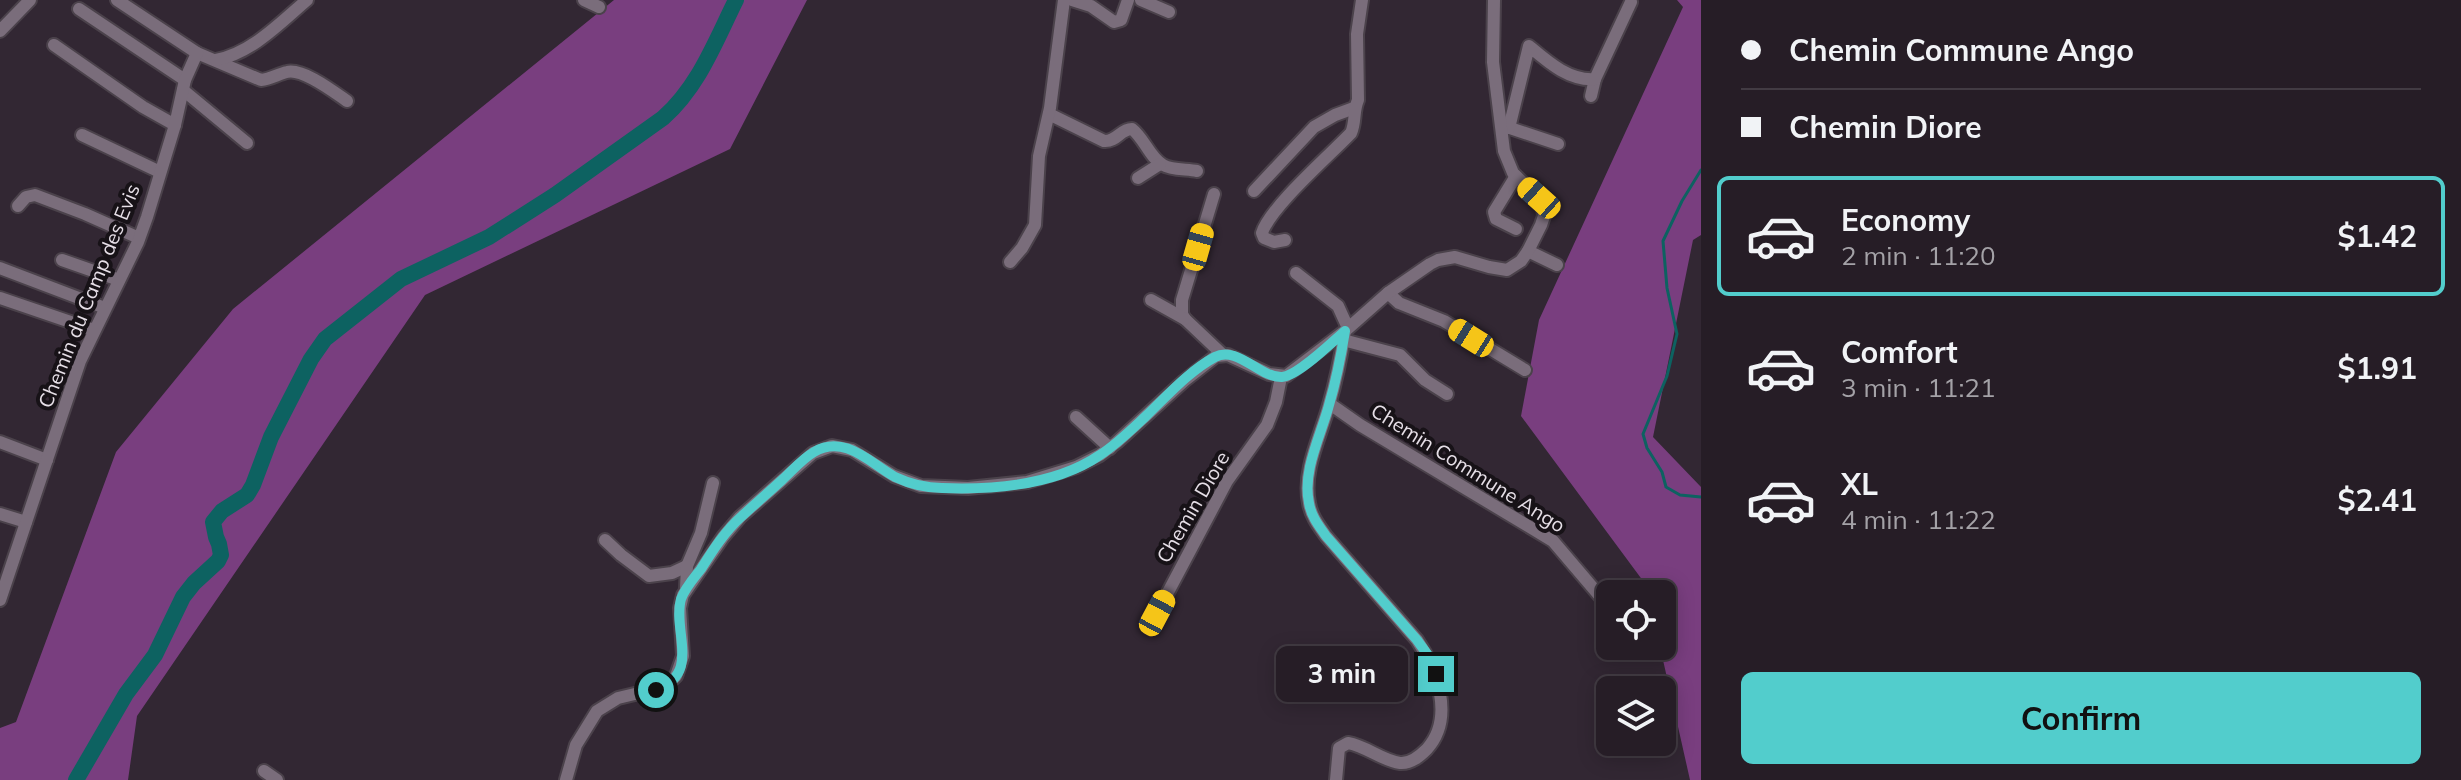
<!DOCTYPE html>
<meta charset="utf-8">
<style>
body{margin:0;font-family:Mulish,sans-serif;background:#2e262e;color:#f1f3f6;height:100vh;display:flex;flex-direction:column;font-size:30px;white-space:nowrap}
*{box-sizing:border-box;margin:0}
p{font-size:26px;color:#a4a2a7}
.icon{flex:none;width:44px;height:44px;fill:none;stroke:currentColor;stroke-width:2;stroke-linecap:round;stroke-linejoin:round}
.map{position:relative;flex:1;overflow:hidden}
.side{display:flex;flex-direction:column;background:#261d26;width:760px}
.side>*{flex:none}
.guide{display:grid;align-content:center;height:176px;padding:0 40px;background:#261d26}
.buttons{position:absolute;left:1596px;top:580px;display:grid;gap:16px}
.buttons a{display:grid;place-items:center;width:80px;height:80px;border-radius:12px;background:#261d26;box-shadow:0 4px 20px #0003,0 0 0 2px #423b43;font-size:40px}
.end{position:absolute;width:36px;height:36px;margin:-18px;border:10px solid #52cdcc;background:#111;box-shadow:0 0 0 4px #111}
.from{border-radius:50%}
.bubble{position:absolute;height:56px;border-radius:12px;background:#261d26;box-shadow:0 4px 20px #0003,0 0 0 2px #423b43;font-size:26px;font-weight:700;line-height:56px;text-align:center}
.car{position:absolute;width:24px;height:48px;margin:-24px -12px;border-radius:10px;box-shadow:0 0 6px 2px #0007;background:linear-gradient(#f5c518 24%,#345 0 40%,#f5c518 0 76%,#345 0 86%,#f5c518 0)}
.guide b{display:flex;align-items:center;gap:28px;height:76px;font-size:30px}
.guide b+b{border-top:2px solid #423b43}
.guide i{width:20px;height:20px;background:#f1f3f6}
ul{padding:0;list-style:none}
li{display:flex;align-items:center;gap:24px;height:120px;margin:0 16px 12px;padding:0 24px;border:4px solid transparent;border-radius:12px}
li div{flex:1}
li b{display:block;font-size:30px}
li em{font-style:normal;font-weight:700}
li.on{border-color:#52cdcc}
li>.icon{width:72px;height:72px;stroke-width:1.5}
.primary-button{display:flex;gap:16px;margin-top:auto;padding:16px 40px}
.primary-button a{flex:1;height:92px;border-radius:12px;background:#52cdcc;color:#111;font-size:32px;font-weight:700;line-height:92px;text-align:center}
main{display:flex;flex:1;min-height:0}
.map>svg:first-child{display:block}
.forest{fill:#793e7f}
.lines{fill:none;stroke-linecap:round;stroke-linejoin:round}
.stream{stroke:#0d6261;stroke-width:3}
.river{stroke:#0d6261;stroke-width:16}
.minor-casing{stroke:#4b424b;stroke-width:16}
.minor{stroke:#7a6d7b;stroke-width:12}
.route{stroke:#52cdcc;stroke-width:10}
.labels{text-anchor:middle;stroke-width:8;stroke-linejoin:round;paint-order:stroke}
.street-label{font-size:20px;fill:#e6dfe7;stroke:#171217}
</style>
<main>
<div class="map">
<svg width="1701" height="780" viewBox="0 0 1701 780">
<rect width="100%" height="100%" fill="#322733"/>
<!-- forest -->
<g class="forest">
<path d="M614 0H807L730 149 425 295 137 716 128 780H0V728L16 722 116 452 233 309Z"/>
<path d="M1677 0H1701V235L1693 240 1653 437 1701 487V780H1690L1663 660 1655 646H1662V594H1647L1649 589 1521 416 1539 320 1683 7Z"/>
</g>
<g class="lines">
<!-- stream -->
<path class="stream" d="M1701 170 1682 201 1663 241 1667 288 1677 334 1667 376 1643 434 1647 448 1662 472 1666 487 1680 495 1701 497"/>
<!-- river -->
<path class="river" d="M76 780 126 694 155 655 183 597 194 583 218 561 221 555 219 544 216 537 213 522 222 511 247 495 253 485 271 437 311 359 325 339 401 279 489 237 555 195 663 118C699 86 715 42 736 0"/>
<!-- minor casing -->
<g class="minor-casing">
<g id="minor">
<path d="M584 0 599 7"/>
<path d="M1072 0 1091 6 1114 22 1121 20 1128 0"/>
<path d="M1141 0 1169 12"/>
<path d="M79 9 185 80"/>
<path d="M0 31 30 0"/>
<path d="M54 45 143 107 175 125"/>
<path d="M197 53 261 80C271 79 278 74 287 72 303 68 334 92 347 101"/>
<path d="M216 60C252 53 280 23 307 0"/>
<path d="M183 90 247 143"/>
<path d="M1591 96 1595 79"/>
<path d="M1049 114 1104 141C1117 142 1120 129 1132 129 1144 138 1150 158 1163 165 1171 170 1187 169 1197 171"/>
<path d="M1504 126 1558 144"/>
<path d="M1509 128 1529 46C1548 62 1569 81 1595 79L1631 2"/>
<path d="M82 135 160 172"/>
<path d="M1138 178 1160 164"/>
<path d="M1254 191 1314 127 1335 115 1354 108"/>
<path d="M1214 194 1182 300V314L1185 319 1222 354"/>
<path d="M18 206 26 197 35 195 85 214 139 238"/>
<path d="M1516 229 1496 219 1494 212 1516 176"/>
<path d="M1285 240 1274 242 1264 238 1262 233C1270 207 1330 155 1351 133 1356 122 1353 111 1358 100L1357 34 1362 0"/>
<path d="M1528 251 1557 265"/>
<path d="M62 260 119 280"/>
<path d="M1010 262 1022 248 1035 225 1039 156 1050 108 1064 0"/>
<path d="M0 268 105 308"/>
<path d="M1296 273 1338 306 1348 328"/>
<path d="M1388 293 1399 303 1444 321 1525 370"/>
<path d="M0 298 94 330"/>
<path d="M1151 300 1185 319"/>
<path d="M1343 340 1400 355 1425 380 1447 394"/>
<path d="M1330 404 1360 425 1553 541 1610 608"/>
<path d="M1076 417 1110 448"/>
<path d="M0 442 47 460"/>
<path d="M0 514 26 522"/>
<path d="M605 540 621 555 649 576 672 573 687 566"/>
<path d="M686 588 687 566 701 533 713 483"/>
<path d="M0 600 80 361 138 242 147 217 175 125 185 80 197 53 117 0"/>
<path d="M1157 613 1227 481 1267 425 1276 402 1281 377"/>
<path d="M264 771 277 780"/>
<path d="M566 780 576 745 597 711 618 698 664 687 676 676 683 656 680 608 683 595 723 537 740 517 813 453 832 446 852 450 894 476 921 486 968 488 1027 482 1076 467 1100 455 1117 442 1184 381 1216 356 1228 355 1269 374 1286 376 1345 331 1388 293 1430 264 1438 260 1455 257 1489 267 1507 270 1521 261 1528 251 1541 225 1544 216 1543 206 1539 198 1513 173 1504 151 1493 62 1494 0"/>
<path d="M1336 780 1339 748 1348 743C1366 746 1383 761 1400 763 1411 764 1420 756 1427 749 1455 718 1437 669 1417 640L1326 536C1319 526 1311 516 1309 503 1302 471 1321 435 1329 405 1336 381 1341 356 1345 331"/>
</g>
</g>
<!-- minor -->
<use href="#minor" class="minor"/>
</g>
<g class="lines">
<!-- route -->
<path class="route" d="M656 690C702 673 672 631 681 599 685 588 694 578 701 569 713 550 725 531 742 516 755 504 769 492 782 480 792 471 802 459 814 452 845 434 870 463 895 477 910 484 926 488 942 488 994 490 1056 485 1100 455 1117 444 1131 430 1146 416 1167 396 1189 371 1215 357 1237 345 1260 378 1282 377 1298 376 1332 342 1345 331 1341 356 1336 381 1329 405 1321 435 1302 471 1309 503 1311 516 1319 526 1326 536L1417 640 1430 658 1436 674"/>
</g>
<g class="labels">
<!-- street labels -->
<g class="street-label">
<text transform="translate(89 296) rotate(-68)" y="7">Chemin du Camp des Evis</text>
<text transform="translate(1468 468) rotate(32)" y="7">Chemin Commune Ango</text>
<text transform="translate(1193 507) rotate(-60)" y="7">Chemin Diore</text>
</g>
</g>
</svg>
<div class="buttons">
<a><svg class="icon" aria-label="locate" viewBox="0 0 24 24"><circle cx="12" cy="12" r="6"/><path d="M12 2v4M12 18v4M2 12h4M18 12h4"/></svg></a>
<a><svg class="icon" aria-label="layers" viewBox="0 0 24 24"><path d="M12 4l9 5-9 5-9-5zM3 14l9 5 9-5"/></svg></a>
</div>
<i class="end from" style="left:656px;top:690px"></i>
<i class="end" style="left:1436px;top:674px"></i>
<div class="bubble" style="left:1276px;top:646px;width:132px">3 min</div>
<i class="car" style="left:1539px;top:198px;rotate:312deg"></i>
<i class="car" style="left:1198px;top:247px;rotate:16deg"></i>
<i class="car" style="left:1471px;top:338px;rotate:302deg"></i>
<i class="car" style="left:1157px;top:613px;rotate:28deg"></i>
</div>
<section class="side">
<div class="guide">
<b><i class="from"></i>Chemin Commune Ango</b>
<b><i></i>Chemin Diore</b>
</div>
<ul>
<li class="on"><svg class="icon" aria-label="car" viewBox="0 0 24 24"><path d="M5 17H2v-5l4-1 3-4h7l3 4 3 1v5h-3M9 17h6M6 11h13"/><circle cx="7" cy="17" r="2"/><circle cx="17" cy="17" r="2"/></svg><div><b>Economy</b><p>2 min · 11:20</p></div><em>$1.42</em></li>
<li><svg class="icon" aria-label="car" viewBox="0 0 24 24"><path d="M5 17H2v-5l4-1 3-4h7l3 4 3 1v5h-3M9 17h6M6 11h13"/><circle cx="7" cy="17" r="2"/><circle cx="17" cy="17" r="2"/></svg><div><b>Comfort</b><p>3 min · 11:21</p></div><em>$1.91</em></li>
<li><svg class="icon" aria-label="car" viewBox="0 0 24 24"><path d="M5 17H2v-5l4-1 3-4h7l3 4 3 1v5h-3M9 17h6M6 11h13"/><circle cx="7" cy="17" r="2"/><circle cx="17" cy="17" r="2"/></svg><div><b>XL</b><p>4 min · 11:22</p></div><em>$2.41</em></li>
</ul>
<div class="primary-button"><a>Confirm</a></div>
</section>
</main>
